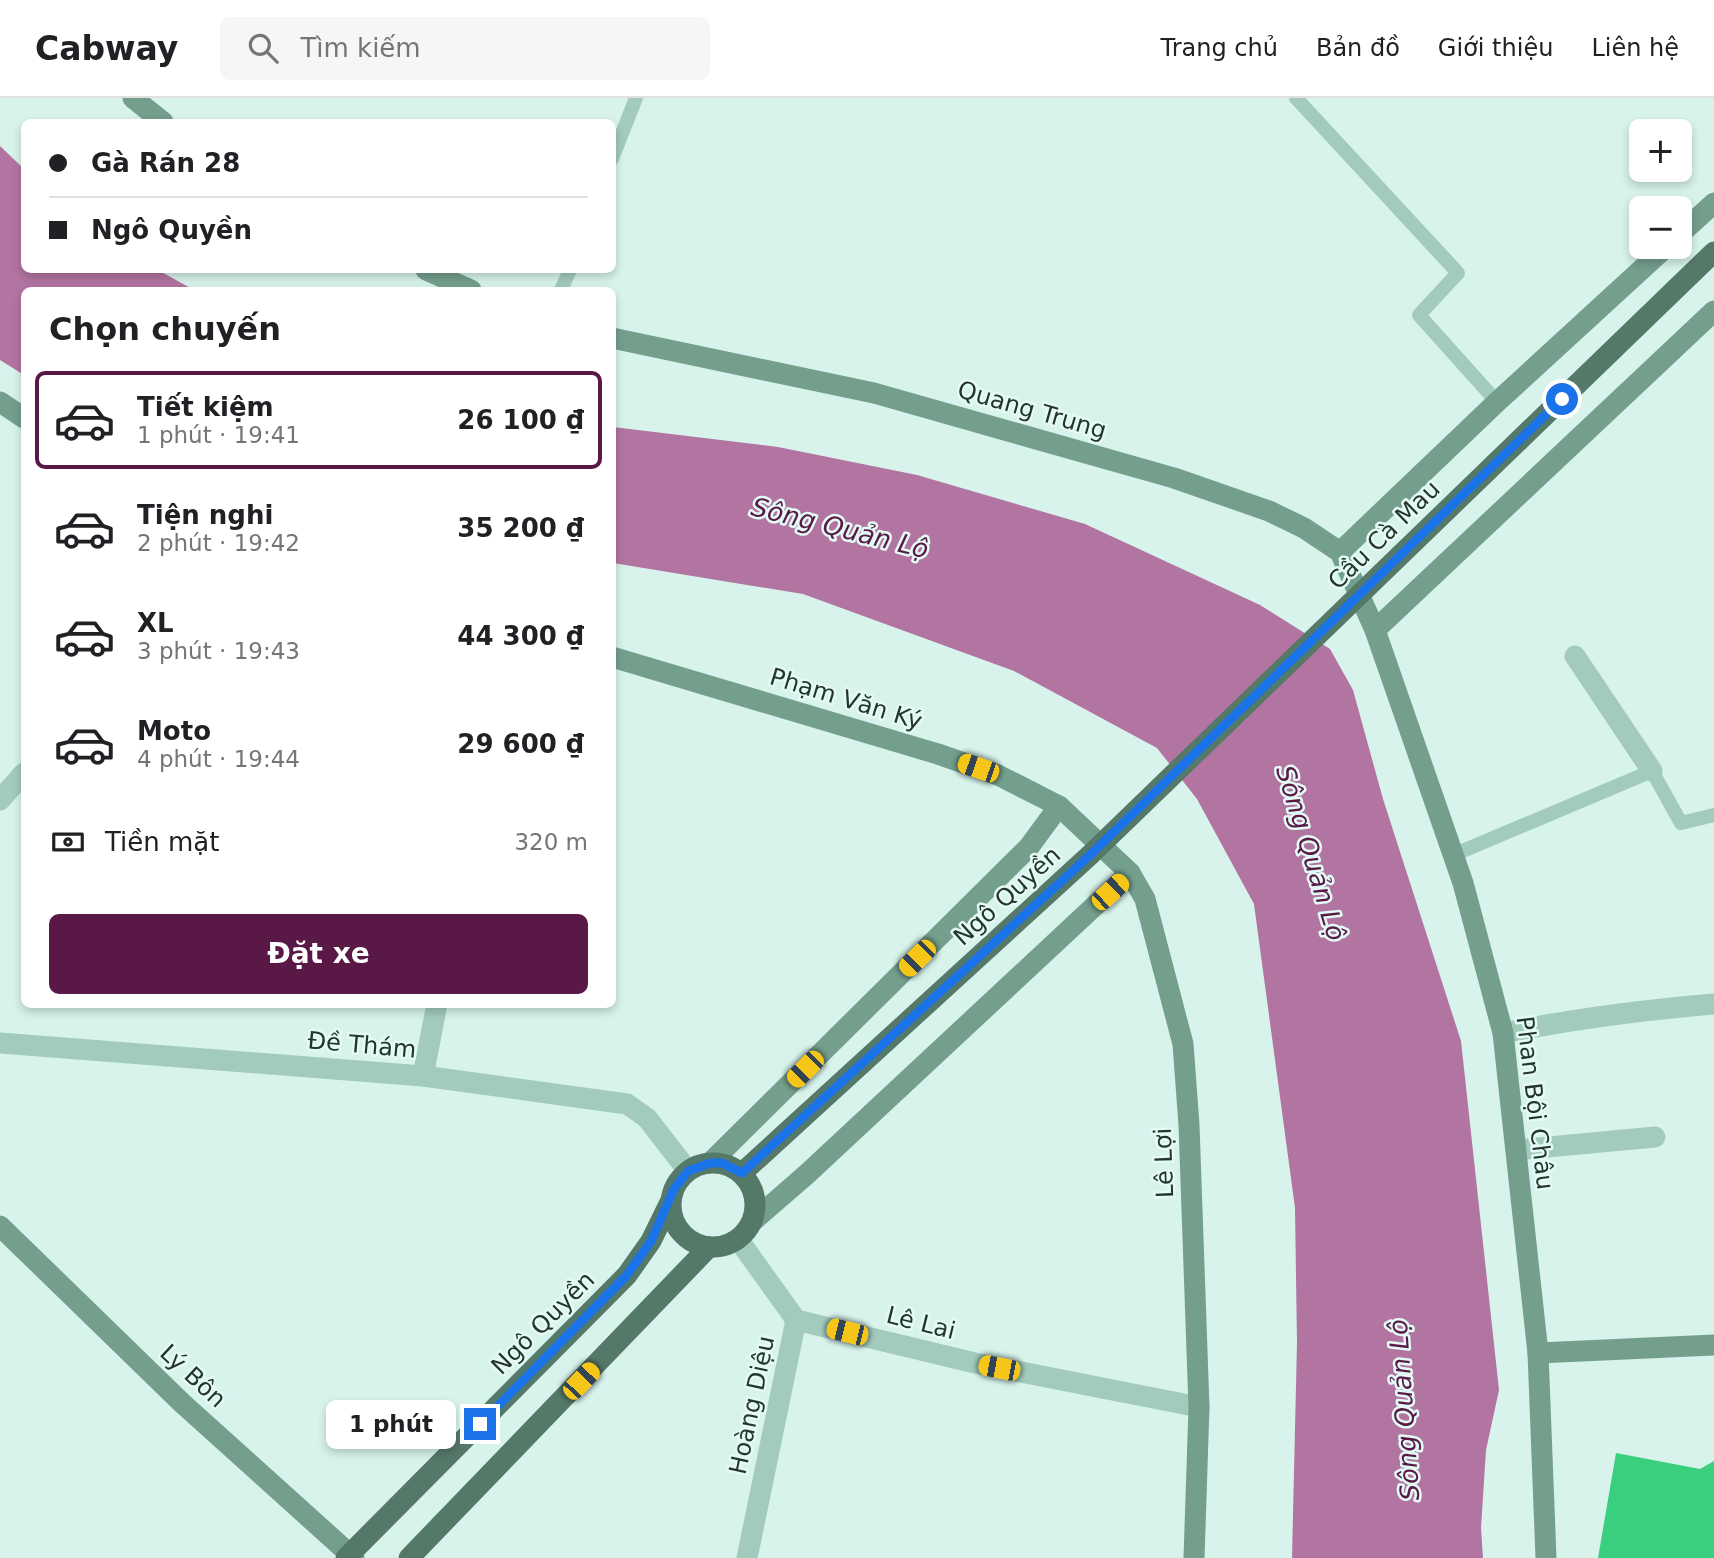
<!DOCTYPE html>
<html lang="vi">
<meta charset="utf-8">
<style>
body{margin:0;font-family:"DejaVu Sans",sans-serif;background:#f6f6f6;color:#202124;height:100vh;display:flex;flex-direction:column;font-size:26px;white-space:nowrap}
*{box-sizing:border-box;margin:0}
p{font-size:23px;color:#757577}
.icon{flex:none;width:38px;height:38px;fill:none;stroke:currentColor;stroke-width:2;stroke-linecap:round;stroke-linejoin:round}
.map{position:relative;flex:1;overflow:hidden}
.drawer{position:absolute;left:21px;top:189px;width:595px;height:721px;display:flex;flex-direction:column;background:#fff;border-radius:10px;box-shadow:0 4px 10px #0003}
.drawer>*{flex:none}
.hud{position:absolute;left:21px;top:21px;width:595px;height:154px;border-radius:10px;box-shadow:0 4px 10px #0003;display:grid;align-content:center;height:154px;padding:0 28px;background:#fff}
.controls{position:absolute;left:1629px;top:21px;display:grid;gap:14px}
.controls a{display:grid;place-items:center;width:63px;height:63px;border-radius:10px;background:#fff;box-shadow:0 4px 10px #0003;font-size:35px}
.end{position:absolute;width:32px;height:32px;margin:-16px;border:9px solid #1a73e8;background:#fff;box-shadow:0 0 0 4px #fff}
.from{border-radius:50%}
.bubble{position:absolute;height:49px;border-radius:10px;background:#fff;box-shadow:0 4px 10px #0003;font-size:23px;font-weight:800;line-height:49px;text-align:center}
.car{position:absolute;width:21px;height:42px;margin:-21px -10px;border-radius:9px;box-shadow:0 0 5px 2px #0007;background:linear-gradient(#f5c518 24%,#345 0 40%,#f5c518 0 76%,#345 0 86%,#f5c518 0)}
.hud b{display:flex;align-items:center;gap:24px;height:66px;font-size:26px}
.hud b+b{border-top:2px solid #e0e0e0}
.hud i{width:18px;height:18px;background:#202124}
ul{padding:0;list-style:none}
li{display:flex;align-items:center;gap:21px;height:98px;margin:0 14px 10px;padding:0 14px;border:4px solid transparent;border-radius:10px}
li div{flex:1}
li b{display:block;font-size:26px}
li em{font-style:normal;font-weight:800}
li.active{border-color:#5a1847}
li>.icon{width:63px;height:63px;stroke-width:1.5}
h2{padding:0 28px;font-size:32px;line-height:84px}
.pay{display:flex;align-items:center;gap:18px;height:77px;padding:0 28px;font-size:26px}
.pay p{margin-inline-start:auto}
.primary-button{display:flex;gap:14px;margin-top:auto;padding:14px 28px}
.primary-button a{flex:1;height:80px;border-radius:10px;background:#5a1847;color:#fff;font-size:28px;font-weight:800;line-height:80px;text-align:center}
header{display:flex;align-items:center;gap:42px;box-sizing:border-box;height:98px;padding:0 35px;background:#fff;border-bottom:2px solid #e0e0e0}
header strong{font-size:33px}
nav{display:flex;gap:38px;margin-inline-start:auto;font-size:24px}
.search{width:490px;height:63px;background:#f6f6f6;display:flex;align-items:center;gap:18px;box-sizing:border-box;padding:0 24px;border-radius:10px;color:#757577;font-size:26px}
.map>svg:first-child{display:block}
.water{fill:#b274a1}
.building{fill:#39cf7e}
.lines{fill:none;stroke-linecap:round;stroke-linejoin:round}
.lane{stroke:#a2cbbe;stroke-width:14}
.street{stroke:#a2cbbe;stroke-width:21}
.secondary{stroke:#749f8d;stroke-width:21}
.primary{stroke:#557969;stroke-width:21}
.route{stroke:#1a73e8;stroke-width:9}
.labels{text-anchor:middle;stroke-width:5;stroke-linejoin:round;paint-order:stroke}
.street-label{font-size:24px;fill:#25352e;stroke:#e3faf5}
.water-label{font-size:26px;font-style:italic;fill:#5a1847;stroke:#e3faf5}
</style>
<header>
<strong>Cabway</strong>
<div class="search"><svg class="icon" aria-label="search" viewBox="0 0 24 24"><circle cx="10" cy="10" r="6"/><path d="M15 15l6 6"/></svg>Tìm kiếm</div>
<nav><a>Trang chủ</a><a>Bản đồ</a><a>Giới thiệu</a><a>Liên hệ</a></nav>
</header>
<div class="map">
<svg width="1714" height="1460" viewBox="0 0 1714 1460">
<rect width="100%" height="100%" fill="#d7f3ec"/>
<!-- water -->
<g class="water">
<path d="M0 48 24 71V172H158L194 192H24V277L0 262Z"/>
<path d="M613 329 778 349 917 377 1085 426 1260 507 1330 551 1353 592 1383 701 1461 943 1499 1292 1486 1352 1481 1430 1483 1460H1292L1297 1245 1295 1110 1254 806 1197 701 1157 650 1014 573 803 496 613 465Z"/>
</g>
<!-- building -->
<path class="building" d="M1616 1355 1700 1371 1714 1363V1460H1598Z"/>
<g class="lines">
<!-- lane -->
<g class="lane">
<path d="M1296 0 1458 175 1419 217 1497 304"/>
<path d="M612 61 636 0"/>
<path d="M561 192 570 172"/>
<path d="M1453 757 1652 673 1681 725 1714 717"/>
</g>
<!-- street -->
<g class="street">
<path d="M1575 558 1652 673"/>
<path d="M0 702 24 675"/>
<path d="M1503 935C1573 921 1643 912 1714 906"/>
<path d="M0 945 423 978 627 1006 647 1020 688 1073"/>
<path d="M423 978 437 906"/>
<path d="M1516 1052 1655 1039"/>
<path d="M738 1141 796 1222 747 1460"/>
<path d="M796 1222 975 1265 1199 1309"/>
</g>
<!-- secondary -->
<g class="secondary">
<path d="M133 0 163 24"/>
<path d="M1680 136 1714 105"/>
<path d="M426 172 471 192"/>
<path d="M612 240 874 295 1174 380 1269 413 1304 430 1340 454 1375 532 1463 785 1503 935 1538 1255 1546 1460"/>
<path d="M0 304 24 320"/>
<path d="M1340 454 1497 304 1666 149"/>
<path d="M1375 532 1714 213"/>
<path d="M612 559 938 656 998 677 1059 708 1130 775 1145 801 1183 946 1189 1027 1199 1309 1194 1460"/>
<path d="M710 1065 1029 749 1059 708"/>
<path d="M753 1123 807 1076 1130 775"/>
<path d="M0 1128 182 1305 354 1460"/>
<path d="M1538 1255 1714 1247"/>
</g>
<!-- primary -->
<g class="primary">
<circle cx="713" cy="1107" r="42"/>
<path d="M742 1075 1090 757 1714 154"/>
<path d="M346 1460 627 1177 651 1143 671 1102"/>
<path d="M409 1460 709 1149"/>
</g>
</g>
<g class="lines">
<!-- route -->
<path class="route" d="M480 1326 627 1177 651 1143 674 1091 688 1073 710 1065H722L742 1075 1090 757 1562 301"/>
</g>
<g class="labels">
<!-- street labels -->
<g class="street-label">
<text transform="translate(1032 312) rotate(16)" y="8">Quang Trung</text>
<text transform="translate(1384 437) rotate(-44)" y="8">Cầu Cà Mau</text>
<text transform="translate(846 601) rotate(17)" y="8">Phạm Văn Ký</text>
<text transform="translate(1007 798) rotate(-42)" y="8">Ngô Quyền</text>
<text transform="translate(362 947) rotate(5)" y="8">Đề Thám</text>
<text transform="translate(1535 1005) rotate(83)" y="8">Phan Bội Châu</text>
<text transform="translate(1164 1065) rotate(-92)" y="8">Lê Lợi</text>
<text transform="translate(543 1225) rotate(-45)" y="8">Ngô Quyền</text>
<text transform="translate(921 1225) rotate(14)" y="8">Lê Lai</text>
<text transform="translate(193 1278) rotate(43)" y="8">Lý Bôn</text>
<text transform="translate(752 1307) rotate(-78)" y="8">Hoàng Diệu</text>
</g>
<!-- water labels -->
<g class="water-label">
<text transform="translate(840 430) rotate(14)" y="9">Sông Quản Lộ</text>
<text transform="translate(1311 755) rotate(73)" y="9">Sông Quản Lộ</text>
<text transform="translate(1404 1312) rotate(-94)" y="9">Sông Quản Lộ</text>
</g>
</g>
</svg>
<div class="controls">
<a>+</a>
<a>−</a>
</div>
<i class="end from" style="left:1562px;top:301px"></i>
<i class="end" style="left:480px;top:1326px"></i>
<div class="bubble" style="left:326px;top:1302px;width:130px">1 phút</div>
<i class="car" style="left:978px;top:670px;rotate:289deg"></i>
<i class="car" style="left:1110px;top:794px;rotate:47deg"></i>
<i class="car" style="left:917px;top:860px;rotate:225deg"></i>
<i class="car" style="left:805px;top:971px;rotate:225deg"></i>
<i class="car" style="left:847px;top:1234px;rotate:284deg"></i>
<i class="car" style="left:999px;top:1270px;rotate:281deg"></i>
<i class="car" style="left:581px;top:1283px;rotate:44deg"></i>
<div class="hud">
<b><i class="from"></i>Gà Rán 28</b>
<b><i></i>Ngô Quyền</b>
</div>
<section class="drawer">
<h2>Chọn chuyến</h2>
<ul>
<li class="active"><svg class="icon" aria-label="car" viewBox="0 0 24 24"><path d="M5 17H2v-5l4-1 3-4h7l3 4 3 1v5h-3M9 17h6M6 11h13"/><circle cx="7" cy="17" r="2"/><circle cx="17" cy="17" r="2"/></svg><div><b>Tiết kiệm</b><p>1 phút · 19:41</p></div><em>26 100 ₫</em></li>
<li><svg class="icon" aria-label="car" viewBox="0 0 24 24"><path d="M5 17H2v-5l4-1 3-4h7l3 4 3 1v5h-3M9 17h6M6 11h13"/><circle cx="7" cy="17" r="2"/><circle cx="17" cy="17" r="2"/></svg><div><b>Tiện nghi</b><p>2 phút · 19:42</p></div><em>35 200 ₫</em></li>
<li><svg class="icon" aria-label="car" viewBox="0 0 24 24"><path d="M5 17H2v-5l4-1 3-4h7l3 4 3 1v5h-3M9 17h6M6 11h13"/><circle cx="7" cy="17" r="2"/><circle cx="17" cy="17" r="2"/></svg><div><b>XL</b><p>3 phút · 19:43</p></div><em>44 300 ₫</em></li>
<li><svg class="icon" aria-label="car" viewBox="0 0 24 24"><path d="M5 17H2v-5l4-1 3-4h7l3 4 3 1v5h-3M9 17h6M6 11h13"/><circle cx="7" cy="17" r="2"/><circle cx="17" cy="17" r="2"/></svg><div><b>Moto</b><p>4 phút · 19:44</p></div><em>29 600 ₫</em></li>
</ul>
<div class="pay"><svg class="icon" aria-label="cash" viewBox="0 0 24 24"><path d="M3 7h18v10H3z"/><circle cx="12" cy="12" r="2"/></svg>Tiền mặt<p>320 m</p></div>
<div class="primary-button"><a>Đặt xe</a></div>
</section>
</div>
